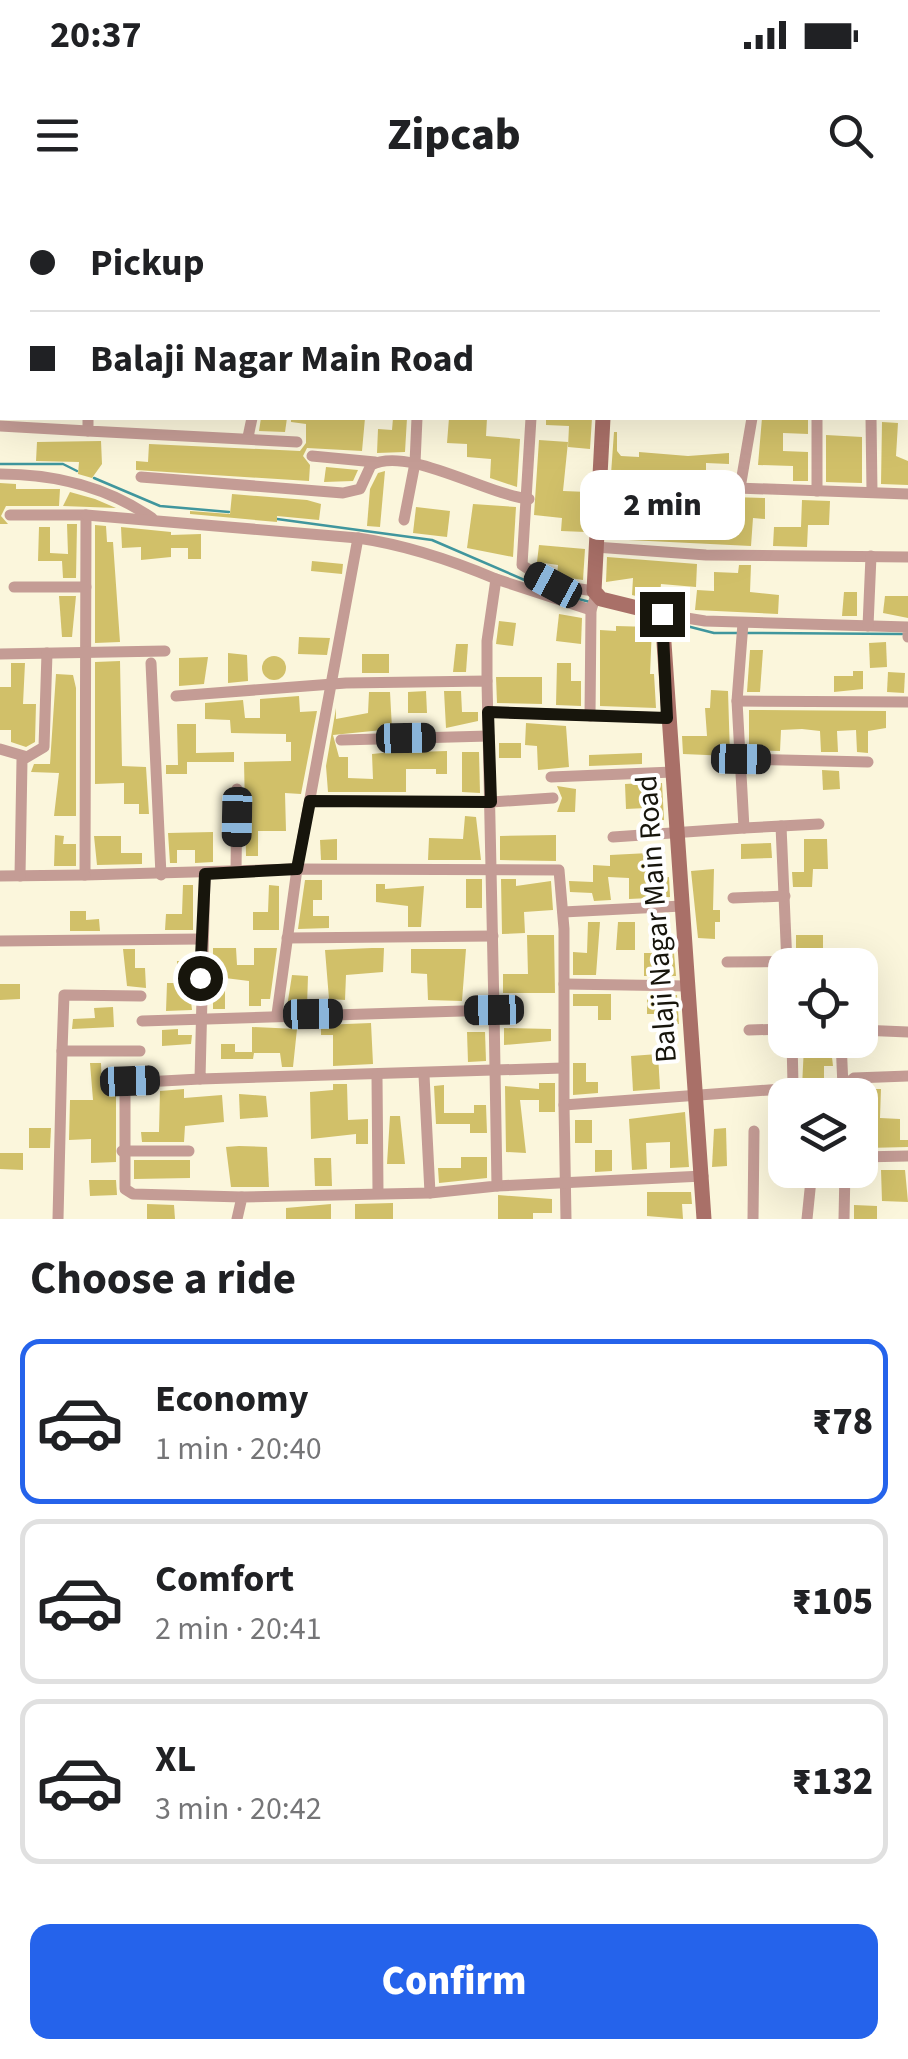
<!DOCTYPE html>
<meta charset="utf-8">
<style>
body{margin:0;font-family:"Source Sans 3",sans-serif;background:#f2f2f2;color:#202124;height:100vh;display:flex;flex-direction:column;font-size:38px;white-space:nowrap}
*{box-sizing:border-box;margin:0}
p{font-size:32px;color:#757577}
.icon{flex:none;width:55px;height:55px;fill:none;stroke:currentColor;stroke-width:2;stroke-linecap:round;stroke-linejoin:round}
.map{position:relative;height:1019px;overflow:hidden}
.drawer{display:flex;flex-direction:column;background:#fff;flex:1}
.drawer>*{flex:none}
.top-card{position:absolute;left:0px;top:0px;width:910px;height:220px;box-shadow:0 10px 40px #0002;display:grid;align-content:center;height:220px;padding:0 30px;background:#fff}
.fabs{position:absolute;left:768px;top:748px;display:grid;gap:20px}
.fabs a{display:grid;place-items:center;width:110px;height:110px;border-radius:20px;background:#fff;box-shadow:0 10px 40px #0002;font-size:50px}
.end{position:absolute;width:45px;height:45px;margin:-22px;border:12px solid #17150c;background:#fff;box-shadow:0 0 0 5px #fff}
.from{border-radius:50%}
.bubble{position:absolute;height:70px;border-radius:20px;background:#fff;box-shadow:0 10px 40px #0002;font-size:32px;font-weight:800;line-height:70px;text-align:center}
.car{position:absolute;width:30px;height:60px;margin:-30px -15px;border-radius:12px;box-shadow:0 0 8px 2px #0007;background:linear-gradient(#222 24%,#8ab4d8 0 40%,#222 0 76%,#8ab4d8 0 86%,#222 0)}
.top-card b{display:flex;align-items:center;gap:35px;height:95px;font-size:38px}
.top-card b+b{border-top:2px solid #e0e0e0}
.top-card i{width:25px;height:25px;background:#202124}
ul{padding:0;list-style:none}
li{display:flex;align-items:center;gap:30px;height:165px;margin:0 20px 15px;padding:0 10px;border:5px solid #e0e0e0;border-radius:20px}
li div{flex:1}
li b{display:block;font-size:38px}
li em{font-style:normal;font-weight:800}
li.active{border-color:#2563eb}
li>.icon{width:90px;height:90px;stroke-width:1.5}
h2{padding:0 30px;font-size:45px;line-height:120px}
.action{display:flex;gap:20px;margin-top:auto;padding:20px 30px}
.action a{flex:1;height:115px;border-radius:20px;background:#2563eb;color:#fff;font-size:40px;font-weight:800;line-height:115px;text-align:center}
.status{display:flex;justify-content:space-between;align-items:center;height:70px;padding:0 50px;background:#fff;direction:ltr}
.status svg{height:28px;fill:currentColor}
header{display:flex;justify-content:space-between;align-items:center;height:130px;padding:0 30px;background:#fff;font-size:45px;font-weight:800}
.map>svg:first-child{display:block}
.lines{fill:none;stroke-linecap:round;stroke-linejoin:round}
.stream{stroke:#40969d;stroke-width:2.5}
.building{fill:#d1c069}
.minor{stroke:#c49c95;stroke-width:11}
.secondary{stroke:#a97068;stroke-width:15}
.route{stroke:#17150c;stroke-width:12}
.labels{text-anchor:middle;stroke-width:8;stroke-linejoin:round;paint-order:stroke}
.street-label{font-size:30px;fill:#17150c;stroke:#fff}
</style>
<div class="status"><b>20:37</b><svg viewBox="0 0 49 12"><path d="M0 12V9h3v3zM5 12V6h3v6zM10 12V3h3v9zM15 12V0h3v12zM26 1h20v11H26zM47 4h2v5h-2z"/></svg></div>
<header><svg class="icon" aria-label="menu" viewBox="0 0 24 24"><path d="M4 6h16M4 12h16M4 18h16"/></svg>Zipcab<svg class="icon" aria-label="search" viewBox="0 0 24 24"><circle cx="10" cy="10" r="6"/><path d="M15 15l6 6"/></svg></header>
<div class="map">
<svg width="908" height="1019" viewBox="0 0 908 1019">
<rect width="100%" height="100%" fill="#fbf6dc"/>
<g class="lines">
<!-- stream -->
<g class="stream">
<path d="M0 264H63L77 271"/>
<path d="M94 278 160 306 229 312"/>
<path d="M277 319 432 340 543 388"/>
<path d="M559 394 590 402"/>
<path d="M671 422 714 433H737"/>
<path d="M745 433 902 434"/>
</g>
</g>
<!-- building -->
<g class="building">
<path d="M261 218H287L285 232 259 231Z"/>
<path d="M291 218H365L362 251 307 248 303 256 310 265 309 281 136 270V261L148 262 149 244 300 251 306 243V224L291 222Z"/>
<path d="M393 218H407L405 252 377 253 378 229 392 230Z"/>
<path d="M449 218H487L486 236 520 239 517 287 490 278 491 259 467 257V244L447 243Z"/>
<path d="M546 218H592L590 249 568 247 569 226 546 225Z"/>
<path d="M762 218H808V234L783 233V251L808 252V281H793V266L758 265Z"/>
<path d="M882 222 898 223 896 256 908 261V285L881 284Z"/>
<path d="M614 232H617V251L621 256 639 257V252L688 256 729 253V264L706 263V277L611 274Z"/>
<path d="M826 235 862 237V283L826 282Z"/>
<path d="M539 240 568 242 563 291 588 292 586 332 561 331 562 318 534 315Z"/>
<path d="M101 241 102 264 92 278 78 274 79 262 36 261 37 242Z"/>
<path d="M326 267 358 270 353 281 324 282Z"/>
<path d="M385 271 380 327 367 326 370 289 378 273Z"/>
<path d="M0 283 16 284V289H60L59 306H6L1 316 8 324H0Z"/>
<path d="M70 292 95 299 116 308 63 306Z"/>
<path d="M610 293H620L623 319 663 321 664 295 765 298V319L753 318 751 346 608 339Z"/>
<path d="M232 294 307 300 321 304 319 320 277 316V322L190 314V311L230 314Z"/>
<path d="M802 300 830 301 829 325H808L807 347 773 346 774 327H801Z"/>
<path d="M473 304 516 307 513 357 467 348Z"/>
<path d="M416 307 450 311 447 337 413 333Z"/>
<path d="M67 324H77L76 378H63L62 361H38L39 327H50V353L68 354Z"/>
<path d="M95 325 106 326 107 342H113L120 442 95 443Z"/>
<path d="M121 327 171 332V335L201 334V359H188V348H171V357L141 360V347L122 348Z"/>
<path d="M539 345 585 349 583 380 557 376 558 365 537 362Z"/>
<path d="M607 357 697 364 696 387 661 384 659 402 632 395 633 378 606 382Z"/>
<path d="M312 361 343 364 342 374 311 371Z"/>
<path d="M739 365H751L750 392 779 395 778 414 695 410 697 390 714 391V372L738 373Z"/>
<path d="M844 392H857V416H842Z"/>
<path d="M59 396H76L72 437H62Z"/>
<path d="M885 396H908V418L883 413Z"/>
<path d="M559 414 582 418 581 444 556 441Z"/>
<path d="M499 421 516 423 513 446 496 444Z"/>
<path d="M616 426 652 427 650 474H654L656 508 600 506V430L616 431Z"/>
<path d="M299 437 330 438 327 455 298 454Z"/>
<path d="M886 442 887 467 870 468 869 443Z"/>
<path d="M456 444H468L466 472H453Z"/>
<path d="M750 450H763L760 492H747Z"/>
<path d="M228 453 247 455 248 481 228 483Z"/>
<rect x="362" y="454" width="27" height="19"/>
<circle cx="274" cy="468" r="12"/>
<path d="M208 457 204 484 179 486V458Z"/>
<path d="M120 461 122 566 146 567 149 614H139V604H124V583L95 584V462Z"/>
<path d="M11 463H25L23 504H36L35 542 26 547 11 542V530H0V487H11Z"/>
<path d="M557 463H571V481H581V506L556 505Z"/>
<path d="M853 471H863V489L834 492V476H853Z"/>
<path d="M888 472 905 473 904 493 887 492Z"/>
<path d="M56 474 73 475 76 488V616H54L59 573 31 572 34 564H50Z"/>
<path d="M496 477H542V504L497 503Z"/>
<path d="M711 490 728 491 730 556 683 554 682 536H707L705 508H710Z"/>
<path d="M426 491 427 513H408V492Z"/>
<path d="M444 491H461L462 512H478V521L446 528Z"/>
<path d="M369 492H390L392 529 333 535 339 557H348V578L373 579 372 554 382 553 447 551V574H436V569H406V592H328L326 566 336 508V519L368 513Z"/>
<path d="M299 496 300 512 317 511 301 594 285 593 286 631H258V656H246L244 562 291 561V542H286V534L231 533 230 520 205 519V503L243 500 245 518H260V499Z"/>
<path d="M749 510 886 511V528L868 531V553L857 552 856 530 837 531 838 552H821L820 531 802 529 781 530 780 551 749 550Z"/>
<path d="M526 523 566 526 569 567 538 570 537 546 525 545Z"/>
<path d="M177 524H196V553L234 552V562H187V574H166V565H178Z"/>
<rect x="499" y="543" width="22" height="15"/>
<path d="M462 552H479L480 593 462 592Z"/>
<path d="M642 553V564L589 566V555Z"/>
<path d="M822 570 839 571 840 589 823 590Z"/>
<path d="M643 583H662L664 620 646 621V608L626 609 625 584Z"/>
<path d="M557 586 576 589 575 612H557L562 598Z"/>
<path d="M465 616 476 617 481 660H428L429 638 463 639Z"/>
<path d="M213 632V662L195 663V650H177V663H170L168 633Z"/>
<path d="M55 635 64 636 63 644H76V666H54Z"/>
<path d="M556 635V661L500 660V636Z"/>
<path d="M94 636H121V653H142V664L97 665Z"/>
<path d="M337 639V660H321L320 640Z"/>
<path d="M804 639H827L828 669H813L812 687H793L792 672H804Z"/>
<path d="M771 643 772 658 741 659V644Z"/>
<path d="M649 653 662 656 661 678 669 677 670 697 629 699V678L608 677 611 700 594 701 592 693 570 692 569 681 593 682V665L610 666V655Z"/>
<path d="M714 669 713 710H720V722H715V739L698 738 691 671Z"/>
<rect x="466" y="679" width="16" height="29"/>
<path d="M501 679H516V686L551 681 553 710 524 712 525 733 502 734Z"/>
<path d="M305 680H322V700H313V716H329V728L298 729Z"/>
<path d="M376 684H385V689L424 686 421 727H408V706L376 702Z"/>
<path d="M183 685H193V730H165L166 714H182Z"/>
<path d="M269 685 279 686V730H253V712H268Z"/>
<path d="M70 711H86V720L99 719 100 731H70Z"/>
<path d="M588 722H600L596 775H573V752L587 753Z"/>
<path d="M618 722H635V750H616Z"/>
<path d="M527 735H554L555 793H503V774H528Z"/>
<path d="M796 735H823V752L796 751Z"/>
<path d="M213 748H236L237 765H254V748H277L270 799H261V806H249V781L225 778V809H213Z"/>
<path d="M372 748H384L383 772 346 775 345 800 329 799 325 750Z"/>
<path d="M123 749H135V768H145L146 788 127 786Z"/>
<path d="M411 749H466L462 801 428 800 427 774 411 773Z"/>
<path d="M644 753H674L676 776H644Z"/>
<path d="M177 761 193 762V774H188L192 810 166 811 167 783H177Z"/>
<path d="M292 775 308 776 307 806 287 807Z"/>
<path d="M0 784H20V799L0 800Z"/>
<path d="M573 794H611V820H598V806H573Z"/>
<path d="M647 795H677L679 824H666V814H647Z"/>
<path d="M113 807 114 827 72 829 73 819 95 818 94 808Z"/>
<path d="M371 823 373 864 333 866V835H321V825Z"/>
<path d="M252 827 297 829 293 867H282L280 853H254L253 859H221V844H235V852H252Z"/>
<path d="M504 828 551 829V841L504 845Z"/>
<path d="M178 829V835H192L191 844 162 846V830Z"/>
<path d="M467 832H485L486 861 468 862Z"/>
<path d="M804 846 818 847V857H832L833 866H824V887H802Z"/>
<path d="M658 854 660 889 633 891 631 856Z"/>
<path d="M90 863H101L102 890H116V962L91 963V939L69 940 70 900H93Z"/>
<path d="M573 863H586V882H598V893L573 895Z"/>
<path d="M539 883H555V912H539V900H520L526 953 506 952 505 886 539 889Z"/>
<path d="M333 884H347L348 920 368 919V944H356V934L311 939 310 892 333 890Z"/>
<path d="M444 885V913H474V905H486L487 933H470V924H436L434 886Z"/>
<path d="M184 889V898L222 895 224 922 185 926 184 942H142L141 932H159L160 891Z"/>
<path d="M870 889H881L880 918 900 919V940H908V947L866 948 860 896H870Z"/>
<path d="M239 894 266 896 268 917 240 919Z"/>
<path d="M685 912 689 967 670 968V942L646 943 647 969 632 970 629 919Z"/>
<path d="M390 916H400L405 964H387Z"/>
<rect x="575" y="920" width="17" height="23"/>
<path d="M29 928H51L50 948H29Z"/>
<path d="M726 928 727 966 712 967 714 929Z"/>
<path d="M239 946 267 947 269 987H231L226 947Z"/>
<path d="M595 950H612V971L595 972Z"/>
<path d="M0 953H23V970L0 969Z"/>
<path d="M461 957H487V978L439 983 438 968H461Z"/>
<path d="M314 958H331L332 986H315Z"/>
<path d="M134 960H190V978L134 979Z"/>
<path d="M881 970H905L908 1002 882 1001Z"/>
<path d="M89 980H116L117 995 90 996Z"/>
<path d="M647 992H691L692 1004H682L683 1019 647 1016Z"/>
<path d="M498 995 552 999V1013H533V1019H498Z"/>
<path d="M393 1003V1019H355V1004Z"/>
<path d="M147 1004 174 1005 175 1019H147Z"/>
<path d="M331 1004V1019H286V1008Z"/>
<path d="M854 1005 877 1006V1019H854Z"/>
</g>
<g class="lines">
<!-- minor -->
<g class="minor">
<path d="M487 0V2"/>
<path d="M49 2V0"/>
<path d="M201 2V0"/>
<path d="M271 2V0"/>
<path d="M338 2V0"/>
<path d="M413 2V0"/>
<path d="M567 2V0"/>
<path d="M783 2V0"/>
<path d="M0 33H2"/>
<path d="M0 98H2"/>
<path d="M0 158 2 159"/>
<path d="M88 218V231L297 242"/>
<path d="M531 218 522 365 553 385 594 391"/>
<path d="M871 218 872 292"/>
<path d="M0 226 88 231"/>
<path d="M248 237 252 218"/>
<path d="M312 256 375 262"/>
<path d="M0 274C54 274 107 287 152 318"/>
<path d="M141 277 343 293 360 289 371 265C408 246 485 294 529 299"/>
<path d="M598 283 908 294"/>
<path d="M740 288 752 218"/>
<path d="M817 291V218"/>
<path d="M10 315H86L85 675 297 669 559 670 564 729V905L782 889 793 885 792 840"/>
<path d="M86 315 358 338C406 345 451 360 496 379L487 441V481"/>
<path d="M404 320 415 263 417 218"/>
<path d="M595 347 706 355 908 357"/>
<path d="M496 379 591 410"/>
<path d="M14 387H86"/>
<path d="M662 414 705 421 908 427V437"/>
<path d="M868 426 871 356"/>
<path d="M0 454 165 451"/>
<path d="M151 463 161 675"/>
<path d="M737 501 908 502"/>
<path d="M489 512 667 518"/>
<path d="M590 516 591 410 596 395"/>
<path d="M341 540 489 536"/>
<path d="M0 549 24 556"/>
<path d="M741 559 868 562"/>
<path d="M551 577 673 572"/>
<path d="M311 601 491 602 553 598"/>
<path d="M781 626 819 624"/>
<path d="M744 628 781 626 787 765"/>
<path d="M613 637 744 628 737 501 743 423"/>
<path d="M236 672 237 589"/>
<path d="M205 674 200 879 563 868"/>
<path d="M0 676 85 675"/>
<path d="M20 676 22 560 44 547 47 453"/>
<path d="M733 698 785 696"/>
<path d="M563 712 682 706"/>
<path d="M287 738 493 736"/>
<path d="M0 741 201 739"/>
<path d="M727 762 826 761"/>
<path d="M564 784 687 786"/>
<path d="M277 814 297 669 358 338"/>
<path d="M142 821 494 810 487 481 346 483 176 496"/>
<path d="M749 830 785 829"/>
<path d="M860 830 908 832"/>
<path d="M841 840 843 887"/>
<path d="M62 851 64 795 141 796"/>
<path d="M424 875 430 993"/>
<path d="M377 877 378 992"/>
<path d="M200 879 125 883V989L133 994 242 997"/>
<path d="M842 895 843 887 854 878 908 876"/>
<path d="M564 905 566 1019"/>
<path d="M122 951H189"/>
<path d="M860 957 908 956"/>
<path d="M497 986 703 976"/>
<path d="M58 1019 62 851H140"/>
<path d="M237 1019 242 997 430 993 497 986 494 810"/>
<path d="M753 1019 754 931"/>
<path d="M807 1019 812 970"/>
<path d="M844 1019 845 970"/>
</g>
<!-- secondary -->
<g class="secondary">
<path d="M626 0V2"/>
<path d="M603 218 594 391 601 399 662 414 704 1019"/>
</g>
</g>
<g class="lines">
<!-- route -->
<path class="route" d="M200 778 205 674 297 669 310 601 491 602 488 512 667 518 662 414"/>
</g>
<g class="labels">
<!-- street labels -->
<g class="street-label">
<text transform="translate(656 719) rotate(-94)" y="10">Balaji Nagar Main Road</text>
</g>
</g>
</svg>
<div class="fabs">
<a><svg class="icon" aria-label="locate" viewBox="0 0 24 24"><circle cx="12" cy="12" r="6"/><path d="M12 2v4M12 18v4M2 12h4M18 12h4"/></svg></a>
<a><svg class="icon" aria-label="layers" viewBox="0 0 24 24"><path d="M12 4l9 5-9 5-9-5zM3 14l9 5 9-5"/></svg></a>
</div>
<i class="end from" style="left:200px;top:778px"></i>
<i class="end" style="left:662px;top:414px"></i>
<div class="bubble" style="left:580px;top:270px;width:165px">2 min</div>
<i class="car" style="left:553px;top:385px;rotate:298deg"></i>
<i class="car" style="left:406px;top:538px;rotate:89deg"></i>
<i class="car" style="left:741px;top:559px;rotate:91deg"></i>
<i class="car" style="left:237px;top:617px;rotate:181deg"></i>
<i class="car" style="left:494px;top:810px;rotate:269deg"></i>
<i class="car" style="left:313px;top:814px;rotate:89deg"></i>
<i class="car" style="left:130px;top:881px;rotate:88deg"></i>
<div class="top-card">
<b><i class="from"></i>Pickup</b>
<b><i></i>Balaji Nagar Main Road</b>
</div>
</div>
<section class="drawer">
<h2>Choose a ride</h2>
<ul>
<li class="active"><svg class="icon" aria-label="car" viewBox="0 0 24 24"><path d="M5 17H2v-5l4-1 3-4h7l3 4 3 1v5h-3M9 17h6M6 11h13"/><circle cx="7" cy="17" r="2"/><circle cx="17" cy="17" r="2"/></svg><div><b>Economy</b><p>1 min · 20:40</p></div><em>₹78</em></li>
<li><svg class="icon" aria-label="car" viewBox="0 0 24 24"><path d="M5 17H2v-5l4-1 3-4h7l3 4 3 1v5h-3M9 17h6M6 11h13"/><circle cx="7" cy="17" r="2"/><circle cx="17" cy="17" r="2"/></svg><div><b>Comfort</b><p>2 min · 20:41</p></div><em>₹105</em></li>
<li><svg class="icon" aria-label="car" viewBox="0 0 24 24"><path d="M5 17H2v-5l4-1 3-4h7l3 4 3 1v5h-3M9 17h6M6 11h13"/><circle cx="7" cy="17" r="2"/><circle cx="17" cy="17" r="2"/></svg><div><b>XL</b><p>3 min · 20:42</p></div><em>₹132</em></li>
</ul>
<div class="action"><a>Confirm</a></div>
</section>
